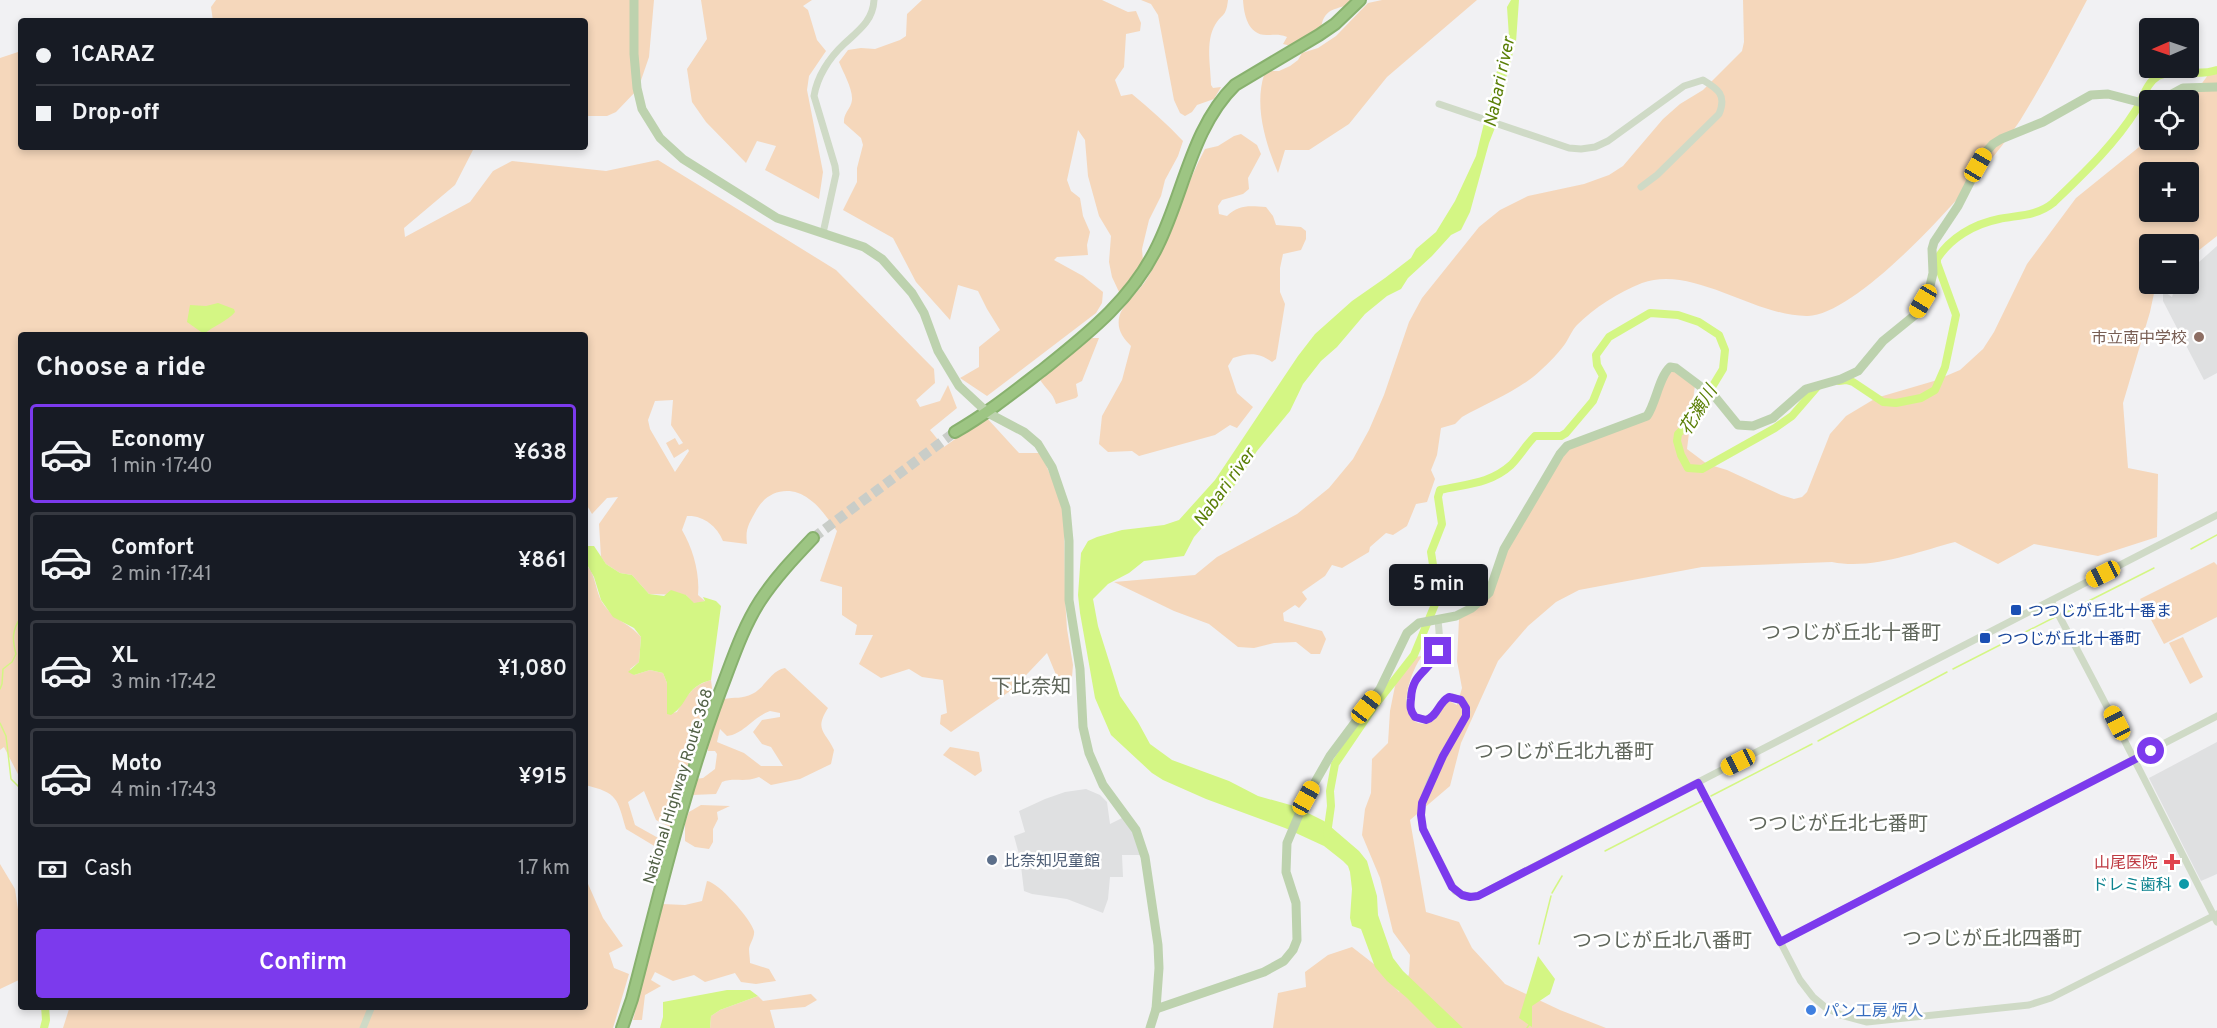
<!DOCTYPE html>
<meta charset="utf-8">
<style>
body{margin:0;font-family:Overpass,"Noto Sans JP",sans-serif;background:#20242c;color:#f1f3f6;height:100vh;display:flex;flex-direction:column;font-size:22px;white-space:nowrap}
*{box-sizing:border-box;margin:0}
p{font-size:20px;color:#9ea1a6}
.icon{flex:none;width:33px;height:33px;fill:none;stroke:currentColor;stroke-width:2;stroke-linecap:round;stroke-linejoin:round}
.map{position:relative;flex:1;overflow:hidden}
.panel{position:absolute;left:18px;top:332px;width:570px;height:678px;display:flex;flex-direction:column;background:#171b24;border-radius:6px;box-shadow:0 3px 9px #0003}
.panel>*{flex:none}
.guide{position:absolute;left:18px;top:18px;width:570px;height:132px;border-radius:6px;box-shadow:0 3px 9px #0003;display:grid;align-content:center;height:132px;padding:0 18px;background:#171b24}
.needle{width:39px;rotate:268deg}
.fabs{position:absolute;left:2139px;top:18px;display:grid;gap:12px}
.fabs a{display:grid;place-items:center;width:60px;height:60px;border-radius:6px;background:#171b24;box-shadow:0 3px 9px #0003;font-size:30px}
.end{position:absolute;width:27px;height:27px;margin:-14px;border:8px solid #7c3aed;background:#fff;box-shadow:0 0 0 3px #fff}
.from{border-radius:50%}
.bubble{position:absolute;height:42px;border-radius:6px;background:#171b24;box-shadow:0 3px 9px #0003;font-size:20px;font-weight:600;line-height:42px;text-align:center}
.car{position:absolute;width:18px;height:36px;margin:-18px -9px;border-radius:8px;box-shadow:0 0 4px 2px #0007;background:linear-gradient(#f5c518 24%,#345 0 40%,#f5c518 0 76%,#345 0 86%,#f5c518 0)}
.guide b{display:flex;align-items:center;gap:21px;height:57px;font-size:22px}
.guide b+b{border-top:2px solid #363941}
.guide i{width:15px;height:15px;background:#f1f3f6}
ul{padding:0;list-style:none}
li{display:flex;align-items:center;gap:18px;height:99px;margin:0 12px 9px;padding:0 6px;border:3px solid #363941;border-radius:6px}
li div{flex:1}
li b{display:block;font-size:22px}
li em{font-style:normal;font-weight:600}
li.active{border-color:#7c3aed}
li>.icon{width:54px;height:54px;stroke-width:1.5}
h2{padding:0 18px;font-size:27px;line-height:72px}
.pay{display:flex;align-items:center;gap:15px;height:66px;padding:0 18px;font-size:22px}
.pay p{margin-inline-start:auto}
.primary-button{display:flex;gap:12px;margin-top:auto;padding:12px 18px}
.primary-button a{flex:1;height:69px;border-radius:6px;background:#7c3aed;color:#fff;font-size:24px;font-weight:600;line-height:69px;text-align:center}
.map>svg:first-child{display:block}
.education{fill:#dfe0e1}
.green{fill:#f5d7bb;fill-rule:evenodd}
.water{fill:#d4f684}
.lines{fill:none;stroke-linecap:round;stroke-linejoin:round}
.stream{stroke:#d4f684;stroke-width:1.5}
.river{stroke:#d4f684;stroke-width:8}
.highway-tunnel{stroke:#c9cdc8;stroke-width:10;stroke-dasharray:10 5;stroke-linecap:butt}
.highway-casing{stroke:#88b16e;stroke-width:14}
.minor{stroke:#cfdac6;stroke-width:7}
.major{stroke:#bdd2ae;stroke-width:9}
.highway{stroke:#9dc583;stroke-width:10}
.route{stroke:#7c3aed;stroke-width:8}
.education-dot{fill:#8d6e63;stroke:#fff;stroke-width:2}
.transit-dot{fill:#1a4fb4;stroke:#fff;stroke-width:2}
.service-dot{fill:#5c6f8a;stroke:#fff;stroke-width:2}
.health-dot{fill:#e0444e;stroke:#fff;stroke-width:2}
.culture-dot{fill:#0f9aa8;stroke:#fff;stroke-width:2}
.shop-dot{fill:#3f7fe0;stroke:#fff;stroke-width:2}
.labels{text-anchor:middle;stroke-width:5;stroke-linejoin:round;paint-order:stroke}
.education-label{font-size:16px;fill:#785e54;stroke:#fff;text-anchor:end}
.transit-label{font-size:16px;fill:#164399;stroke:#fff;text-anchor:start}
.street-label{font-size:16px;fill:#526146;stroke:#fff}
.service-label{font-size:16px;fill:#4e5e75;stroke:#fff;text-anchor:start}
.health-label{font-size:16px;fill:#be3a42;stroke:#fff;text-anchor:end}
.culture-label{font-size:16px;fill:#0d838f;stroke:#fff;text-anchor:end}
.shop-label{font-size:16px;fill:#366cbe;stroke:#fff;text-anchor:start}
.water-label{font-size:18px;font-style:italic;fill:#5a7f06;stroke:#fff}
.quarter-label{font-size:20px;fill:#60675c;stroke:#fff}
</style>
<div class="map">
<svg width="2217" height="1028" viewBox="0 0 2217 1028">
<rect width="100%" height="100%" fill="#f1f1f3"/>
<!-- education -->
<g class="education">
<path d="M2217 246V373L2204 380 2163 301V291L2172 297 2176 284H2188L2189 271Z"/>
<path d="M2217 742V874L2201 881 2149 778Z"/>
<path d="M1086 789 1100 795 1107 802 1110 824 1124 817 1134 831 1142 855H1122L1123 877H1110L1108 899 1103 913 1067 899 1032 894 1024 891 1020 858 1014 836 1025 832 1019 811 1045 799 1065 792Z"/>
</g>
<!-- green -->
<g class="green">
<path d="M216 0H654L649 57 638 89 616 112 607 116H586L585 21H213L211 7Z"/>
<path d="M701 0H812L803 6 808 10 817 40 826 51 809 76 807 90 823 172 819 199 765 170 776 146 757 141 746 163 706 122 692 102 687 69 707 39Z"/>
<path d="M922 0H1102L1128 12 1136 11 1141 23 1140 31 1126 34 1124 67 1115 80 1121 96 1132 94C1150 109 1167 124 1183 141L1178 156 1165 180 1161 196 1149 220 1142 249 1143 261 1139 270 1120 294 1112 277 1109 262 1111 236 1099 216 1088 176 1085 140 1078 130 1067 180 1071 191 1080 198 1083 216 1090 232 1087 245 1088 255 1057 257 1054 260 1083 276 1103 292 1102 303 1096 313 987 396 960 378 979 367V347L1000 330 987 309 978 291 958 285 950 320 916 282 893 238 843 210 857 182V168L863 145 861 138 844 123C843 113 851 109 852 100 853 89 843 72 839 62L848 50 861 48 875 49 900 40 906 36 907 14Z"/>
<path d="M1141 0H1228C1226 18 1222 13 1215 25 1205 42 1211 67 1211 85L1213 88 1221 87 1214 99 1197 105 1192 112 1185 116 1180 113 1174 100 1158 15 1151 4Z"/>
<path d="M1243 0H1355C1342 12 1324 3 1321 29L1291 46 1283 44 1287 37C1279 34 1276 35 1268 35 1248 36 1244 15 1243 0Z"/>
<path d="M1382 0H1477L1387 77 1349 124 1309 150H1285L1278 173C1266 144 1254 107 1264 75L1271 71H1279L1290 66 1298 60 1302 53 1318 48 1336 36 1368 3Z"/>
<path d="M1743 0H2087C2066 40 2045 80 2021 119 1991 166 1864 314 1808 316 1755 317 1693 264 1642 283 1619 292 1594 308 1577 325 1572 330 1569 338 1565 344 1557 355 1544 368 1533 377 1514 392 1484 405 1462 417L1455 424 1441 428 1437 455 1431 470 1435 479 1427 502 1416 504 1407 526 1393 535 1386 533 1370 547 1369 552 1342 568 1332 565 1325 576 1302 592 1307 599 1299 608 1295 605 1283 613 1284 621 1322 631 1326 639 1320 654H1311L1296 642 1274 643 1254 648 1238 647 1209 624 1174 611 1114 582 1195 575 1217 557 1297 514 1329 488 1353 459 1369 430 1384 395 1409 322 1422 298 1479 227 1500 210 1528 196 1584 184 1609 175 1623 166 1663 119 1680 104 1703 90 1742 51 1744 42Z"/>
<path d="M21 51V147L474 148 455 185 404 228 405 237 470 202 493 171 512 161 606 171 658 160 836 270 934 369 935 383 916 400 920 407 940 401 948 385 957 408 930 430 944 447 986 417 1019 453H1039L1043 458 1061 500 1064 518 1065 598 1067 629 1073 665 1072 677 1068 684 1059 682 1047 653 1013 689 951 732 940 724 941 715 947 713 943 680 922 677 909 669 881 678 859 664 873 635H855L857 625 842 615V587L820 581 837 531C828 520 821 507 809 499 791 485 768 490 757 509 749 524 745 528 747 544L723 541C717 526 703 515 687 516L682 530C693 549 700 573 698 595L705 601 694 604 686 595 649 594 632 575 620 573 606 564 601 557 599 524 618 497 607 498 592 514 585 502V334H21V780L4 747 0 750V58ZM673 400 671 425 683 443 679 445 675 438 666 443 674 458 688 449 689 451 675 472 650 429 648 420 655 401Z"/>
<path d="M2217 70V236L2189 258 2188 244H2150V284H2156L2150 312 2123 403 2128 468 2158 474 2157 537 2098 556 2034 544 1998 564 1955 542C1917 552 1872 570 1832 562L1702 567 1579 590 1556 602 1528 626 1498 661 1461 743 1450 786 1410 820 1426 912 1459 922 1472 948 1505 984 1560 1010 1606 1028H1273L1278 993 1306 987 1305 972 1328 955 1352 947 1379 968 1399 992 1403 988 1409 974 1410 955 1393 932 1380 878 1362 835 1365 809 1371 793 1372 759 1388 743 1390 711 1396 681 1414 657 1422 656C1412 669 1395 713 1418 723 1422 724 1427 724 1431 722 1440 718 1441 707 1449 701L1457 705 1462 688 1457 661 1459 619 1484 603 1506 550 1567 448 1648 418 1671 369 1695 385 1687 449 1707 464 1727 470 1781 495 1794 499 1802 497 1807 492 1830 434 1846 416 1876 398 1934 381 1960 370 1983 349 1994 332 2027 264 2076 198 2149 139 2188 140 2189 101 2208 75ZM2150 172H2188V212H2150Z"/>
<path d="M1241 134 1257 145 1261 154 1248 178 1249 189 1243 194 1222 200 1218 206 1219 214 1227 216C1239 204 1250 206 1266 207L1273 216 1276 225 1301 227 1306 231V239L1301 250 1283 254 1280 268V292L1285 304 1276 359 1272 362C1258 352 1249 353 1233 358L1228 366 1237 393 1253 407 1237 428 1230 425 1215 435 1139 456 1132 451 1108 452 1099 444 1102 416 1122 380 1131 346C1123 338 1117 330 1119 318 1122 304 1139 292 1146 280 1172 239 1182 191 1205 149L1218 146 1234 136Z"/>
<path d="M1092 338H1099L1082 381 1076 384 1078 396 1076 398 1056 404C1053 392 1045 389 1039 378Z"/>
<path d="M2214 562 2217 565V617L2164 644 2140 599Z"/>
<path d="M585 564C596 573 595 590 602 602 612 619 629 623 641 637L639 662 630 669 634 675 650 670 663 673 667 683 668 714 677 712C686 696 693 685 711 680L712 688 670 827 656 820 644 791 628 802 635 825 669 844 666 853 626 829C617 798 618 793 585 785Z"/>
<path d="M2183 637 2203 677 2190 684 2169 643Z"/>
<path d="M785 668 828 708C814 730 825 731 834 750L831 764 800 779 771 785 759 777C743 783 735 777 722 782L716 794 692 795 696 779 703 778 715 769 717 754 715 751H708V747L715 721 724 699C734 697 743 699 752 694 765 688 770 671 785 668ZM770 711 780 713V717L762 720 753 732 762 744 771 747 783 766H761L744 753 717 742 720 729 727 736C744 734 753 717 770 711Z"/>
<path d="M950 747 979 752 982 771 975 776 943 755Z"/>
<path d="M701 805 730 806 717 812 718 819 713 829V842L709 849 695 847 685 841V823L689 812Z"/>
<path d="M0 864 15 889 21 930V979L0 989Z"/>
<path d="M585 877 603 918 623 946 609 953 614 968 629 974 613 1028H63L70 1006H585Z"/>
<path d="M707 881C718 882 751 919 754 931 755 937 750 943 749 949 749 953 750 959 750 963L769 969 776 981 756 984 741 982 735 973 705 982 694 975 673 981 655 972 651 980 661 986 645 995 642 1020H633L662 904 685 905 702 901Z"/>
<path d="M811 994 817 1000 805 1007 770 1010 775 1028H710L711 1016 720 1010 758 996 763 1001Z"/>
</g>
<!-- water -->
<g class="water">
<path d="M1511 0H1519L1516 42 1499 103 1500 115 1489 143 1470 212 1461 230 1451 235 1432 256 1408 278 1401 289 1387 296 1365 314 1337 347 1321 361 1303 384 1290 411 1257 451 1222 505 1194 537 1184 556 1144 561 1129 573 1108 584 1093 599 1098 626 1120 696 1138 722 1150 744 1172 760 1229 781 1258 796 1294 806 1324 821 1359 851 1367 861 1377 896 1378 915 1393 958 1403 971 1463 1028H1437L1407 998 1387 981 1375 967 1361 929 1352 926 1350 918 1352 889 1350 872 1348 866 1343 861 1324 846 1285 828 1206 799 1163 780 1152 773 1111 735 1095 698 1080 613 1078 595 1081 553 1088 541 1097 537 1122 530 1164 525 1179 520 1215 480 1298 356 1315 334 1352 301 1385 278 1411 258 1416 249 1436 232 1455 201 1476 156 1496 74 1509 37 1507 7Z"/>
<path d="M218 303 234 309 235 312C228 321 213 326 204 334L187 322 190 305 206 306Z"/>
<path d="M585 546H594L606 564 620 573 632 575 649 594 664 596 671 590 686 595 694 603 705 601 703 597 716 601 721 606 711 680C684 687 689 704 671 715L667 714V683L663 673 650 670 634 675 628 672 639 662 641 637 634 628 613 617 601 600 594 577 585 561Z"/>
<path d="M1538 956 1555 979 1550 994 1532 1006V1027L1519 1018Z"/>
<path d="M727 990H750L758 996 720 1010 711 1016 710 1028H660L663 1017V1002Z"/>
</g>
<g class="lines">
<!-- stream -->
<g class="stream">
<path d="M2191 549 2217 535"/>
<path d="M2063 614 2154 568"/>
<path d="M1953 669 2055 617"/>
<path d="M0 689 2 684 3 669 12 662 16 654C12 639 12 630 21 617"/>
<path d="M0 723 6 736 11 779 21 789"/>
<path d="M1818 741 1947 672"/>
<path d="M1711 796 1812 744"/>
<path d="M1605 851 1702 801"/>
<path d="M1552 893 1562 876"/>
<path d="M1539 944 1551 896"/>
<path d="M1527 1028 1529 1025"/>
</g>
<!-- river -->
<g class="river">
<path d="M1839 381 1846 380 1853 382 1883 402 1896 403 1921 398 1935 390 1945 367 1956 315 1937 263V259C1950 238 1974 224 1999 219 2019 215 2037 216 2053 203 2083 174 2114 145 2136 110 2143 99 2146 83 2158 76 2174 68 2199 77 2217 70"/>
<path d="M1327 834 1331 806 1330 791 1335 764 1375 705 1414 655 1436 602V584L1431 552 1442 524 1438 497 1440 490C1466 484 1490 484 1511 465 1519 457 1526 445 1535 436H1561L1566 433 1593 401 1603 376 1597 365 1596 355 1609 337 1650 313 1678 315 1699 322 1719 335 1725 350 1723 369 1692 420 1678 434 1677 441 1681 455 1688 468 1702 469 1775 428 1792 416 1818 386"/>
<path d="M44 1028 46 1020 45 1006"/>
</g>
<!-- highway-tunnel -->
<path class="highway-tunnel" d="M813 538 955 432"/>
<!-- highway casing -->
<g class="highway-casing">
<g id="highway">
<path d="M955 432C988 413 1015 391 1045 368 1090 332 1133 298 1158 245 1184 192 1192 127 1235 85L1319 35 1335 24 1360 0"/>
<path d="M622 1028 632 999C659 896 683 792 720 692 732 661 742 629 760 601 775 578 794 558 813 538"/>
</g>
</g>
<!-- minor -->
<g class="minor">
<path d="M1439 104 1569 148 1581 149 1595 147 1608 141 1684 86 1703 80C1718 89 1727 95 1719 114L1657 175 1641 187"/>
<path d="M823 233 836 174 835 166 814 96C817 77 829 58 844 44 858 31 873 21 874 0"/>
<path d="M2051 601C2109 707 2162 815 2217 922"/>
<path d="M1438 620C1439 631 1441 642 1437 652 1429 674 1412 671 1410 700 1410 707 1410 711 1415 717L1426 720 1434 716 1444 700 1453 697 1464 703 1467 712C1464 722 1457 732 1451 741 1438 763 1415 803 1423 829L1455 891 1463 895 1475 897 2217 515"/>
<path d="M1698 783 1800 980 1813 997 1825 1007 1841 1015 1867 1022 2029 1005 2051 998 2217 914"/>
<path d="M1780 942 2217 716"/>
<path d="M363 1028 372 1006"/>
</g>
<!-- major -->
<g class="major">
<path d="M634 0V54L637 88 642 109 660 138 683 159 777 218 864 247 882 259 912 293 924 313 938 351 959 386 988 413 1024 432 1038 444 1052 467 1066 508 1069 541V600L1080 669 1083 727 1089 753 1103 785 1136 830 1145 857 1158 945 1159 968 1156 1009 1150 1028"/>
<path d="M2161 100 2183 88 2217 87"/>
<path d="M1156 1009 1264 972 1284 961 1293 950 1297 940 1296 903 1286 872 1287 843 1306 798 1330 756 1380 689 1407 633 1419 623 1456 616 1472 608 1489 593 1504 549 1560 454 1567 446 1647 416C1656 403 1659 377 1670 367L1676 368 1716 398 1738 425 1753 426 1773 418 1806 389 1841 379 1858 371 1883 341 1915 315 1930 286 1933 273 1932 249 1934 242 1958 206 1985 153 1993 144 2001 139 2043 122 2091 95 2108 94 2150 105"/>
</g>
<!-- highway -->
<use href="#highway" class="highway"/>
</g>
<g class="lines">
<!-- route -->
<path class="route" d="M1438 651C1429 673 1412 672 1411 699 1410 706 1410 711 1415 717L1426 720C1438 716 1438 703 1449 697L1461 700 1466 708V716L1443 756 1422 803 1421 815 1423 829 1452 887 1462 895 1470 897 1478 896 1698 783 1780 942 2151 751"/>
</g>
<!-- markers -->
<circle class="education-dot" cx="2199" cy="337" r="6"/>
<g class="transit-dot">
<rect x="2010" y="604" width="12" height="12" rx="3"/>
<rect x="1979" y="632" width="12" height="12" rx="3"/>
</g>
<circle class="service-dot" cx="992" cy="860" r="6"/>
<path class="health-dot" d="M2169 853h6v6h6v6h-6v6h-6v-6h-6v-6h6z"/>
<circle class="culture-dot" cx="2184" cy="884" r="6"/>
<circle class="shop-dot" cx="1811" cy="1010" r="6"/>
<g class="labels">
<!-- education labels -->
<g class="education-label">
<text x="2187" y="343">市立南中学校</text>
</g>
<!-- transit labels -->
<g class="transit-label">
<text x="2028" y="616">つつじが丘北十番ま</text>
<text x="1997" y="644">つつじが丘北十番町</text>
</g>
<!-- street labels -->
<g class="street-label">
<text transform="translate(677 786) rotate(-73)" y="6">National Highway Route 368</text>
</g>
<!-- service labels -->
<g class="service-label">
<text x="1004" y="866">比奈知児童館</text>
</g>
<!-- health labels -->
<g class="health-label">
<text x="2158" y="868">山尾医院</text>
</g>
<!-- culture labels -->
<g class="culture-label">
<text x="2172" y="890">ドレミ歯科</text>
</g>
<!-- shop labels -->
<g class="shop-label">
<text x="1823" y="1016">パン工房 炉人</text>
</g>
<!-- water labels -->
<g class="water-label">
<text transform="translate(1499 82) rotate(-78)" y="6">Nabari river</text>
<text transform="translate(1698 410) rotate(-58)" y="6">花瀬川</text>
<text transform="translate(1224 487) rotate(-54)" y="6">Nabari river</text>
</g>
<!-- quarter labels -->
<g class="quarter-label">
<text x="1851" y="639">つつじが丘北十番町</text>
<text x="1031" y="693">下比奈知</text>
<text x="1564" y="758">つつじが丘北九番町</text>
<text x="1838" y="830">つつじが丘北七番町</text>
<text x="1992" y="945">つつじが丘北四番町</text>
<text x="1662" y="947">つつじが丘北八番町</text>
</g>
</g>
</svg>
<div class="fabs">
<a><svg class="needle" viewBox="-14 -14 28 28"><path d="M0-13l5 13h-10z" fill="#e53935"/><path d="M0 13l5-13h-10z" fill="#9ea1a6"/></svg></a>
<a><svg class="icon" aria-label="locate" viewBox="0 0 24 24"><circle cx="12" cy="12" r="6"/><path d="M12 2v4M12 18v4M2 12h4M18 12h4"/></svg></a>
<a>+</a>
<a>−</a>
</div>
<i class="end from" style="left:2151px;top:751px"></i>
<i class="end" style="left:1438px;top:651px"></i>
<div class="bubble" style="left:1389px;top:564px;width:99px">5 min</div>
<i class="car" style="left:1978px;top:165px;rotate:30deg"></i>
<i class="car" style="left:1923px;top:301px;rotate:211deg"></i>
<i class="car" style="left:2103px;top:574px;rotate:243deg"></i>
<i class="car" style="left:1366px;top:707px;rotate:38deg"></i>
<i class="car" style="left:2117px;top:723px;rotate:333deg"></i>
<i class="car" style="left:1738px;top:762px;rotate:243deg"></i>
<i class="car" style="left:1306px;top:798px;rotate:29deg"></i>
<div class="guide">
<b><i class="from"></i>1CARAZ</b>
<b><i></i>Drop-off</b>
</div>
<section class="panel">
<h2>Choose a ride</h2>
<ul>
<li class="active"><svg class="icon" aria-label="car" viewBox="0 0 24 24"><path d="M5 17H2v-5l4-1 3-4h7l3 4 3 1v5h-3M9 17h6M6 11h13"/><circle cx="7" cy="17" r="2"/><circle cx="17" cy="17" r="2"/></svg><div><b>Economy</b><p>1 min · 17:40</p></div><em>¥638</em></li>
<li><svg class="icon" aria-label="car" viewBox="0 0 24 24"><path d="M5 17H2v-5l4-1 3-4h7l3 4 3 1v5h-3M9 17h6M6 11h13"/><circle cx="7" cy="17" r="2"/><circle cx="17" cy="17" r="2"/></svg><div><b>Comfort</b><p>2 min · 17:41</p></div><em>¥861</em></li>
<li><svg class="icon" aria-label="car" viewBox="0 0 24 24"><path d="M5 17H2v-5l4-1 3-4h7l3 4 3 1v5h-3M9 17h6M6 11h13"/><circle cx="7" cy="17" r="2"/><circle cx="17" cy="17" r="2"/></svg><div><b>XL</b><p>3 min · 17:42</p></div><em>¥1,080</em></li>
<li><svg class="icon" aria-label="car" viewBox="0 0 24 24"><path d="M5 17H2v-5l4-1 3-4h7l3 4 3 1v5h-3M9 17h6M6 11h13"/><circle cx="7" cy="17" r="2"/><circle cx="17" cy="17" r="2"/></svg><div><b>Moto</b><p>4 min · 17:43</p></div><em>¥915</em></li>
</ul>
<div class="pay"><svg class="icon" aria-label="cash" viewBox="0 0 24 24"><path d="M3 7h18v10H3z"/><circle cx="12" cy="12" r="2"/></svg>Cash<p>1.7 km</p></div>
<div class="primary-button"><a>Confirm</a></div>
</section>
</div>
